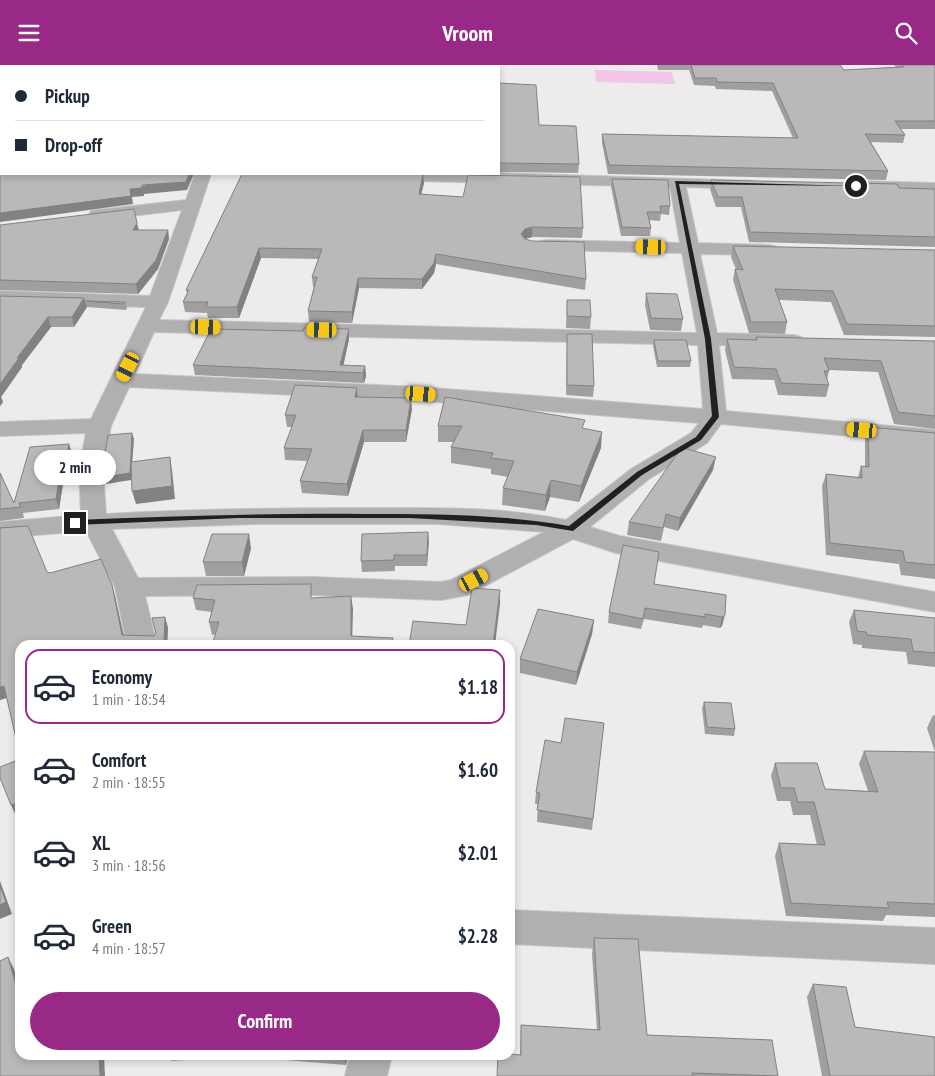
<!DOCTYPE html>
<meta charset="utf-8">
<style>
body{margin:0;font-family:"PT Sans Narrow",sans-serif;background:#f6f6f7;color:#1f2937;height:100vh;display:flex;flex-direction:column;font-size:19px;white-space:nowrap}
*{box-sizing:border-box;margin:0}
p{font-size:16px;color:#747a83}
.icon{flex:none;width:28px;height:28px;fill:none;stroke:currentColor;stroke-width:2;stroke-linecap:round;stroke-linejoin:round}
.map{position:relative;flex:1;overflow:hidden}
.drawer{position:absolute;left:15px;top:575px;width:500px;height:420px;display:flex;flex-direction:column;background:#fff;border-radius:15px;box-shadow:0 2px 8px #0003}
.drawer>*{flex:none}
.guide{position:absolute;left:0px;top:0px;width:500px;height:110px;box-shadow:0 2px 8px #0003;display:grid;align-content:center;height:110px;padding:0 15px;background:#fff}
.end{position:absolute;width:22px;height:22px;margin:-11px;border:6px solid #211f20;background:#fff;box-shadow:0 0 0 2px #fff}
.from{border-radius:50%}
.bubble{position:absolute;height:35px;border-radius:18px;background:#fff;box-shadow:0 2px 8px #0003;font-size:16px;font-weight:800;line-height:35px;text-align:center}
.car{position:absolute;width:15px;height:30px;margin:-15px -8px;border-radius:6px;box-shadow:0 0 4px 1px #0007;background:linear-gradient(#f5c518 24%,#345 0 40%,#f5c518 0 76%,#345 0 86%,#f5c518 0)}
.guide b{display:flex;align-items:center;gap:18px;height:48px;font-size:19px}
.guide b+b{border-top:1px solid #e0e1e3}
.guide i{width:12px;height:12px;background:#1f2937}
ul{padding:9px 0 0;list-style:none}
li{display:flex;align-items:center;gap:15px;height:75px;margin:0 10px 8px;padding:0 5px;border:2px solid transparent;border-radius:15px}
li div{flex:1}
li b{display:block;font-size:19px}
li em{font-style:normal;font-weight:800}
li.selected{border-color:#992987}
li>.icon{width:45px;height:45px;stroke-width:1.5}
.action{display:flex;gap:10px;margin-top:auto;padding:10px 15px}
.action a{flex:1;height:58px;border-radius:30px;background:#992987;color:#fff;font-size:20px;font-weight:800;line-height:58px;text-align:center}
header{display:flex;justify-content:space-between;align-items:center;height:65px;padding:0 15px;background:#992987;color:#fff;font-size:22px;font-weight:800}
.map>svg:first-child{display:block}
.green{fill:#f2c6e7}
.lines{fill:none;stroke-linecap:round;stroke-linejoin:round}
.minor-casing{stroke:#c9c6c8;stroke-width:2}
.minor{fill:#b1afb0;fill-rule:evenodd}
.wall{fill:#a19ea0}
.shaded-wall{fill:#838182}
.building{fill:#bbb8ba;stroke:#838182}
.route{fill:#211f20}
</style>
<header><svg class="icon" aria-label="menu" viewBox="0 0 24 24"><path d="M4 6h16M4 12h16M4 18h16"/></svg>Vroom<svg class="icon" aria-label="search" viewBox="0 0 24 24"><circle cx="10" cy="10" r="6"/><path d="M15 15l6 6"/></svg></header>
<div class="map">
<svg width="935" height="1011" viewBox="0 0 935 1011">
<rect width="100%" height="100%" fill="#eeebed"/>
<!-- green -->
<path class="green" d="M595 5 672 7 675 19 596 17Z"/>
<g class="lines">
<!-- minor casing -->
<g class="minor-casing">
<g id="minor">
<path d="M499 108 755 116 757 119 755 122 749 124 686 122 698 178 769 180 775 181 778 185 775 189 769 190 700 189 717 268 794 270 801 272 804 276 801 280 794 282 719 280 726 346 935 365V379L721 359 707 378 649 414 590 462 620 471 935 527V547L616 488 573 474 468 530 441 535 313 530 145 531 157 580H127L115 522 86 466 0 473V457L81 450 79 404 86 368 0 371V357L91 354 146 242 0 238V226L150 231 182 145 97 155 91 154 89 150 91 146 97 145 186 135 195 109H211L168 237 159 255 697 268 682 188 547 185 541 184 538 180 541 176 547 175 680 178 670 122 336 114 328 109ZM154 267 698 280 703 344 421 322 135 309ZM129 322 421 336 699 358 691 368 631 404 566 455C501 441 431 443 365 443 279 443 193 444 106 449L103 404 111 361ZM255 459H438L544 467 451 515 441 517 313 512 138 513 112 464Z"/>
<path d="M862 116 935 118V128L856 124 854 121 856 118Z"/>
<path d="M510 845 935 863V899L510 879Z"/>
<path d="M350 990H392L387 1011H345Z"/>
</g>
</g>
<!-- minor -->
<use href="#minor" class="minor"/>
</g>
<!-- wall -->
<g class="wall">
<path d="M657 0H840L844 5 896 2 894 0H935V64H901L905 70 903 78 871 77 888 106 886 115 608 109 602 78V69L793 73 772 26 716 24 715 21 694 20 689 5H658Z"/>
<path d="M499 18 539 60 579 99 578 108 499 107Z"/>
<path d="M242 109 424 118 421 129 583 163 582 173 532 172 525 174 586 214 585 225 436 199 434 208 422 224 359 223 352 258 309 257 308 246 314 222H313L312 212 318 194 261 193 239 253H208L207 248 185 247 183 237 187 228 186 225Z"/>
<path d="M612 114 670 141 669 150 661 149 660 156 649 155 651 163 650 171H621L611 122Z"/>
<path d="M711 115 899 123 935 124V182L749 177 741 142H716L710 124Z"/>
<path d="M0 160 139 165H168L169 174 158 204 138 229 0 225Z"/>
<path d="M733 181 935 185V272L844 270 831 237 779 235 787 257 785 269 749 268 733 215 735 204H736L731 192Z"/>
<path d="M646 228 683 254 681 266 650 265 645 240Z"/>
<path d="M0 231 84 233 87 242 74 262H51L22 300V302L1 332 3 337 0 341Z"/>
<path d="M567 235 591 252 590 264 566 263Z"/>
<path d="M86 236 125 237 127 243 126 245 87 242Z"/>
<path d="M303 266 349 274 343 300 365 301 366 311 364 318 195 310 193 300Z"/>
<path d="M567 269 594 321 593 332 566 330Z"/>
<path d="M756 272 935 276V364L894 359 878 307 829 305V306L827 315 829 320 826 332 778 330 774 315 732 314 725 285 727 274 755 275Z"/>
<path d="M654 275 691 296 690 302H657L653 281Z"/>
<path d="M358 332 412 344 406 377H364L348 431 302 428 300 416 307 396 285 395 284 383 292 362H287L285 350Z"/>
<path d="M445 332 601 383 579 437 550 432 545 446 502 440 503 423 508 412 491 409V404L451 398V382L454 377H438V361Z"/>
<path d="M868 362 935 368V514L901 510 899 499 826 490 822 421 826 409 858 412 861 401 865 402V374Z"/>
<path d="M69 379 72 389 67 419H63L59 444 23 448 24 453 0 456V408L14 438Z"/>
<path d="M713 405 678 466 664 462 661 476 627 470 629 457Z"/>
<path d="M28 461 47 507 50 508 101 494 112 520 115 531 123 570 154 571 156 568 152 553 165 552 168 563 167 580H20V691L7 633 0 635V463Z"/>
<path d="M428 467 427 501H395V506L362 507 361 496Z"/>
<path d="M251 483 244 511H206L203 497Z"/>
<path d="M654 519 726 530 722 561 720 563 703 560 702 563 644 554 641 564 608 558 609 547Z"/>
<path d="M193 533H312L353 544 212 570 209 557 212 547 196 545Z"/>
<path d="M854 545 935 553V602L908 599 906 587 862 583V580L853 579 849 557Z"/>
<path d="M594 555 592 569 576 620 520 608V594Z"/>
<path d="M704 637 735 664 734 671 705 669 702 643Z"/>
<path d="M933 650 935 651V852L886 850 883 856 786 851 775 791 779 778 817 780 810 750H793L790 736H777L771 711 775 698 825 724 868 726 859 699 864 686 935 687 927 663Z"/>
<path d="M604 658 592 765 537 757 538 739H535L536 727 561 678Z"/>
<path d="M594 873 647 970 778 1011H497L520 989 521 960 597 965 592 889Z"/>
<path d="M813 919 855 962 935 1011H822L807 932Z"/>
<path d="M168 990H215L214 993 171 996Z"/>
<path d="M225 990H348L346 1000Z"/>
</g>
<!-- shaded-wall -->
<g class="shaded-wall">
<path d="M124 0H131L130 1H122Z"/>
<path d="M189 109H194L187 125 144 129V131L132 132 133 139 0 157V148L130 124Z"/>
<path d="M423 109 424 118 419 139V129Z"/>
<path d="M137 158 139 166 133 165Z"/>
<path d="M532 162V172L524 174 521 169 525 164Z"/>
<path d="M168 165 169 174 158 204 138 229 136 219Z"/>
<path d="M259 183 261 193 239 253 237 242Z"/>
<path d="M436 189V199L434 208 422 224V214Z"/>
<path d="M358 213 359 223 352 258V247Z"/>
<path d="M84 233 87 242 74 262 72 252Z"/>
<path d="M48 252 51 262 22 300V302L1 332 3 337 0 341V319L17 293Z"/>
<path d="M349 264V274L342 307 340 300Z"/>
<path d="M365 301 366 311 364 318 363 308Z"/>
<path d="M357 323 358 335 355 332Z"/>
<path d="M411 333 412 344 406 377V365Z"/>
<path d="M363 365 364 377 348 431 347 419Z"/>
<path d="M602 367 601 383 579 437 581 421Z"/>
<path d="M132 368 134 374 131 415 106 419 104 412Z"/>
<path d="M69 379 72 389 67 419H63L59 444 56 434 60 409Z"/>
<path d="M170 392 172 405 175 434 136 439 132 426Z"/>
<path d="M716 392 713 405 678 466 680 453Z"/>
<path d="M551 415 550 432 545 446 546 430Z"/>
<path d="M428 467 429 477 427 501V490Z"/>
<path d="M249 469 251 483 244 511 242 497Z"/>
<path d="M112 520 115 531 126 580 122 570Z"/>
<path d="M500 525V539L495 580H493Z"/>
<path d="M351 531 353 544 352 580 351 571Z"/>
<path d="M725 550 722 561 720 563 722 552Z"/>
<path d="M165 552 168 563 167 580H165L164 576Z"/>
<path d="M594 555 592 569 576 620 577 607Z"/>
<path d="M4 621 8 632 0 635V622Z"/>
<path d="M20 737V750L16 751 11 740Z"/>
<path d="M0 816 12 849 0 854Z"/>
<path d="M8 892 14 904 20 924V934Z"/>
<path d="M99 990H104L105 1011H100Z"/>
<path d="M344 990H348L346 1000Z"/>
</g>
<!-- building -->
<g class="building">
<path d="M0 0H124L122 1H1V109H189L186 117 142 120V123L130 124 131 131 0 148Z"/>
<path d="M187 0H238L237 1H186Z"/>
<rect x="397" y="0" width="51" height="1"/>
<path d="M691 0H840L844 5 904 2 902 0H935V56H895L905 70 865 69 888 106 609 100 602 69 798 73 773 18 717 17 716 13H695Z"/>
<path d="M499 18 536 20 539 60 576 61 579 99 499 98Z"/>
<path d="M242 109H423L419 129 463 132 468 110 580 112 583 163 532 162 525 164 521 169 525 174 532 176 584 177 586 214 436 189 434 198 422 214 358 213 352 247 308 246 317 212H312L322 184 259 183 237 242H206L208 237H183L189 225H186Z"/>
<path d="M612 114 668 115 670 141H660L661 147H647L651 163 622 162Z"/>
<path d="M711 115 897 119 899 123 935 124V172L750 167 742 132H718Z"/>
<path d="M134 144 137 158 133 165H168L156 195 136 219 0 215V160Z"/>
<path d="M733 181 935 185V261L847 259 833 226 775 224 787 257H751L735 204 743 205Z"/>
<path d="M646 228 677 229 683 254 651 253Z"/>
<path d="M0 231 84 233 72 252H48L17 293H19L0 319Z"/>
<path d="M567 235H590L591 252 567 251Z"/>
<path d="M86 236 125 237 124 239Z"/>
<path d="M304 263 349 264 340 300 365 301 363 308 193 300 211 264 303 266Z"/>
<path d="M567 269H592L594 321 567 320Z"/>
<path d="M756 272 935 276V351L898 347 881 296 824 293 829 306H824L829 320 781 318 776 304 734 302 727 274 757 275Z"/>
<path d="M654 275H686L691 296H658Z"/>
<path d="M295 320 357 323 355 332 411 333 406 365H363L347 419 300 416 312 384 284 383 296 350H285Z"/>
<path d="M445 332 585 355 582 363 602 367 581 421 551 415 546 430 503 423 514 396 491 393 493 388 451 382 462 361H438Z"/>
<path d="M868 362 935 368V500L905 497 903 486 830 478 826 409 862 413 861 401 869 402Z"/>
<path d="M132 368 130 408 104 412V394L108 370Z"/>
<path d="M69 379 64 408 60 409 56 434 19 438 21 442 0 444V408L14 438 30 382Z"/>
<path d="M683 383 716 392 680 453 666 449 663 463 629 457 680 385Z"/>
<path d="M170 392 172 421 132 426 131 397Z"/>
<path d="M28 461 47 507 50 508 101 494 112 520 122 570 154 571 156 568 152 553 165 552 164 576 135 580H20V691L4 621 0 622V463Z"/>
<path d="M428 467 427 490H394V495L361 496 362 469Z"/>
<path d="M212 469H249L242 497H203Z"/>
<path d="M623 480 659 487 654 519 726 530 725 550 722 552 705 549V552L645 543 643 554 609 547Z"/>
<path d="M311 519V533L351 531V571L393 573 392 580H212L219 557H209L215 535 193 533 197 520Z"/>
<path d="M472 523 500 525 493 580H409L413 556 466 560Z"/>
<path d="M538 544 594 555 577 607 520 594Z"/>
<path d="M854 545 935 553V588L913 586 911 574 867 570 866 567 857 566Z"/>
<path d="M704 637 731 638 735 664 707 662Z"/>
<path d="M565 653 604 658 593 754 537 745 540 728 536 727 545 675 561 678Z"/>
<path d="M864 686 935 687V839L887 837 889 843 791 838 779 778 825 780 814 737H798L794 723H781L775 698H817L825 724 878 727Z"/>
<path d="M20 694V737L11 740 0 713V702Z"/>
<path d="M0 821 6 837 0 840Z"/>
<path d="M594 873 638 874 647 970 772 975 778 1011 692 1008V1011H497L498 990H510V989L521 990V960L600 965Z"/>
<path d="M8 892 20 934V971L16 973H20V990H99L100 1011H0V896Z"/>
<path d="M813 919 846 922 855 962 935 972V1011H830Z"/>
</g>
<!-- route -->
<path class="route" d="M675 116 858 121 679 119 711 274 719 352 701 375 642 410 573 466 536 460 410 453H238L75 460 71 458 75 455C171 451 266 448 362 449 431 449 502 449 569 461L637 407 696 372 712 351 705 274Z"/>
</svg>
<i class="end from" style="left:856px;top:121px"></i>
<i class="end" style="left:75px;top:458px"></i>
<div class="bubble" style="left:34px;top:385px;width:82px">2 min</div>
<i class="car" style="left:651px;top:182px;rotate:271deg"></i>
<i class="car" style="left:206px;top:262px;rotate:91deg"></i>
<i class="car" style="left:322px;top:265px;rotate:271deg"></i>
<i class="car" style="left:128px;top:302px;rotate:207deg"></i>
<i class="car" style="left:421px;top:329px;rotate:94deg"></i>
<i class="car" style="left:862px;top:365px;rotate:275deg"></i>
<i class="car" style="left:474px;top:515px;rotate:62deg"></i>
<div class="guide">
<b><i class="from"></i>Pickup</b>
<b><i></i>Drop-off</b>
</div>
<section class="drawer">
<ul>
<li class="selected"><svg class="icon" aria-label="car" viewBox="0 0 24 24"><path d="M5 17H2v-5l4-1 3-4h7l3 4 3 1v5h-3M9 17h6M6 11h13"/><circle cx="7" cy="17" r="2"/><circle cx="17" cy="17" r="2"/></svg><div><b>Economy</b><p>1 min · 18:54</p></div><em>$1.18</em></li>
<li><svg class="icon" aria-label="car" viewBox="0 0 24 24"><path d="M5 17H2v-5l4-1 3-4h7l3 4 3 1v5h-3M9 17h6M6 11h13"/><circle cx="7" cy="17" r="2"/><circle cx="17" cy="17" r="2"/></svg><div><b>Comfort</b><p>2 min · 18:55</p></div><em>$1.60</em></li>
<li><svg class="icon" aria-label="car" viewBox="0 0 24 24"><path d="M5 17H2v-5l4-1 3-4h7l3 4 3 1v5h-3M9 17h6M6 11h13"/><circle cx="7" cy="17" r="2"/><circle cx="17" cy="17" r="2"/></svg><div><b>XL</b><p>3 min · 18:56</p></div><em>$2.01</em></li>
<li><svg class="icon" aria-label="car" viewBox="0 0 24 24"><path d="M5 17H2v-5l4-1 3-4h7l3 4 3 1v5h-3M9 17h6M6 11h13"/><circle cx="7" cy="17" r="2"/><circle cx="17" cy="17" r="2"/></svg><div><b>Green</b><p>4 min · 18:57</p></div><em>$2.28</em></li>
</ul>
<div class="action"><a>Confirm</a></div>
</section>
</div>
